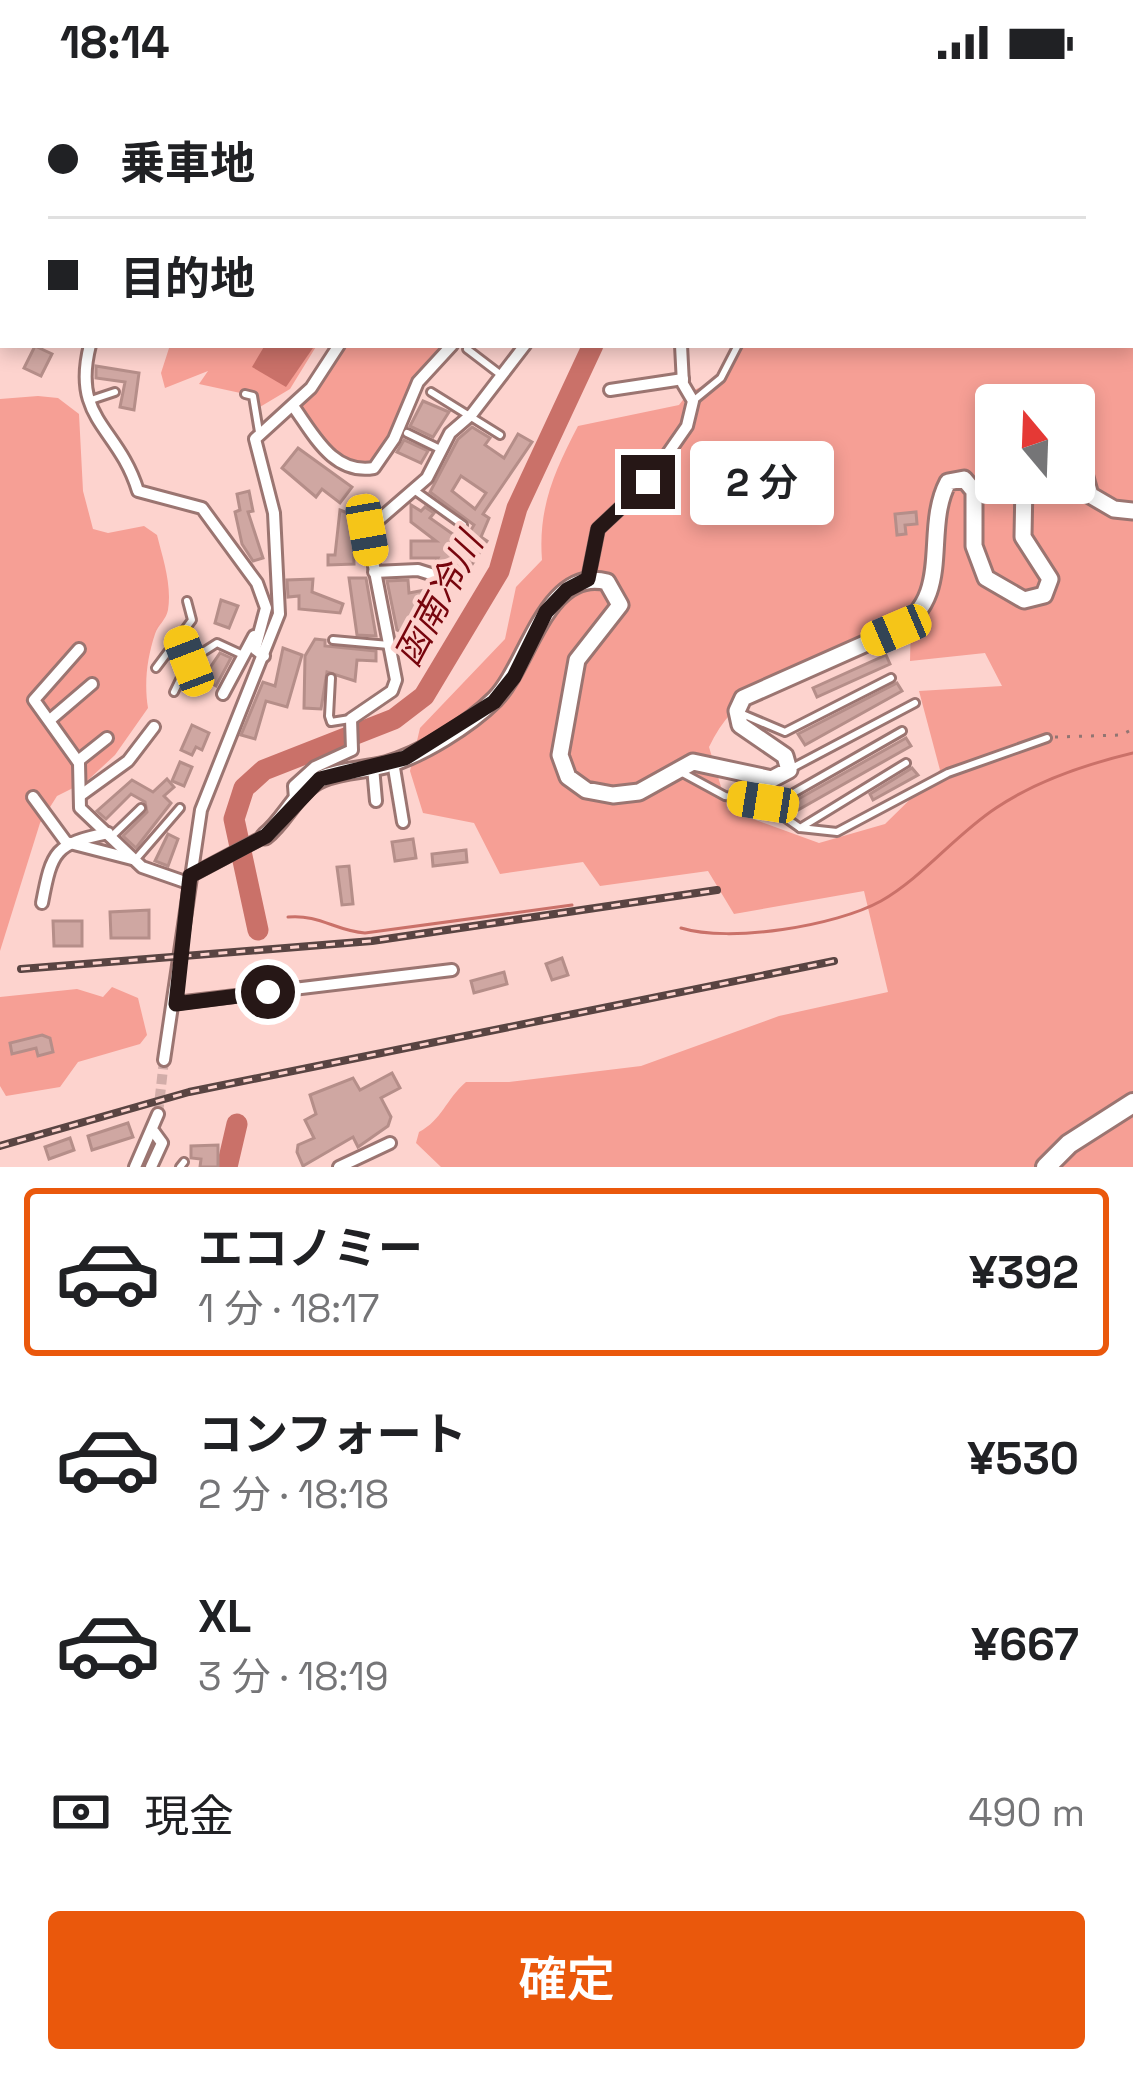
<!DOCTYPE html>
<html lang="ja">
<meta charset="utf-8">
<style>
body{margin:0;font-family:"Space Grotesk","Noto Sans JP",sans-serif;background:#f2f2f2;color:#202124;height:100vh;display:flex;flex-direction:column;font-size:45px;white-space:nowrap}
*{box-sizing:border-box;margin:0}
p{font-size:39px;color:#757577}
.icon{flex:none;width:66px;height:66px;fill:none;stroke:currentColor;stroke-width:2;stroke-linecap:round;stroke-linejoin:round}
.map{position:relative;height:1083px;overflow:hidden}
.panel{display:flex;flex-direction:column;background:#fff;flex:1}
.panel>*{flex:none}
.banner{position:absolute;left:0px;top:0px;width:1134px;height:264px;box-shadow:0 6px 18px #0003;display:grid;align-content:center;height:264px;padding:0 48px;background:#fff}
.needle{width:78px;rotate:341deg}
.buttons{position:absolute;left:975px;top:300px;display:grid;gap:24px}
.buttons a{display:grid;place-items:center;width:120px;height:120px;border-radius:12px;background:#fff;box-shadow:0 6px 18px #0003;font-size:60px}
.end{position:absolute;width:54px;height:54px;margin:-27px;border:15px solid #261716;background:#fff;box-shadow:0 0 0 6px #fff}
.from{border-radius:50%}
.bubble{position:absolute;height:84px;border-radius:12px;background:#fff;box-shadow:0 6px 18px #0003;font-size:39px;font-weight:600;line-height:84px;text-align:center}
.car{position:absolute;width:36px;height:72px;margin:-36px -18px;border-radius:15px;box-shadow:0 0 9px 3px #0007;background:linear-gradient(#f5c518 24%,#345 0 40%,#f5c518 0 76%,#345 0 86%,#f5c518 0)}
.banner b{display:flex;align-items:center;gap:42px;height:114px;font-size:45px}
.banner b+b{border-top:3px solid #e0e0e0}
.banner i{width:30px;height:30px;background:#202124}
ul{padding:21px 0 0;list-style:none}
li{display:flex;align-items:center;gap:36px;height:168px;margin:0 24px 18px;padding:0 24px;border:6px solid transparent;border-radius:12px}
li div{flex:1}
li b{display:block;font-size:45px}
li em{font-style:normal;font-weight:600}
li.current{border-color:#ea580c}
li>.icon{width:108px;height:108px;stroke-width:1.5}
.pay{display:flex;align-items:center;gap:30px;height:132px;padding:0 48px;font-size:45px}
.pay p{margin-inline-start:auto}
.cta{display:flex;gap:24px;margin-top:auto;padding:24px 48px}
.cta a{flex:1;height:138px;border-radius:12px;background:#ea580c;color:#fff;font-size:48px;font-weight:600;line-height:138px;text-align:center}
.status{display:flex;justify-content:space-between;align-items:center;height:84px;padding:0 60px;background:#fff;direction:ltr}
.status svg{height:33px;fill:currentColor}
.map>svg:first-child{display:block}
.green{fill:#f69f95;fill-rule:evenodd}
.water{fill:#ca7169}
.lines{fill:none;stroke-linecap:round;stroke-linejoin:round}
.stream{stroke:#ca7169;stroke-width:3}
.river{stroke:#ca7169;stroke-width:21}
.building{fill:#cfa7a2;stroke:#b58e89;stroke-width:3;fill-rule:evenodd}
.street-tunnel{stroke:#d2ada9;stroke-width:10;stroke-dasharray:10 5;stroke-linecap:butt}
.lane-casing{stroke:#9b7571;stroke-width:12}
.street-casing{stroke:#9b7571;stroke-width:16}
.secondary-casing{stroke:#9b7571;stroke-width:21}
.primary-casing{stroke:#9b7571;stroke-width:24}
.path{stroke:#917572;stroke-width:3;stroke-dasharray:3 9;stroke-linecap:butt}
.lane{stroke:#fff;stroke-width:6}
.street{stroke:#fff;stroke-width:10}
.secondary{stroke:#fff;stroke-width:15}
.primary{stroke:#fff;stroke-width:18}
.rail-casing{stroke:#594442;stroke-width:8}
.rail{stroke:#fdd3ce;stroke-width:3;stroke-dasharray:9;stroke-linecap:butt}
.route{stroke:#261716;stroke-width:15}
.labels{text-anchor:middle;stroke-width:9;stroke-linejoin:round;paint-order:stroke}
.water-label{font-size:36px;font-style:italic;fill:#77050d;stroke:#fdd3ce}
</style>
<div class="status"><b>18:14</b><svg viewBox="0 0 49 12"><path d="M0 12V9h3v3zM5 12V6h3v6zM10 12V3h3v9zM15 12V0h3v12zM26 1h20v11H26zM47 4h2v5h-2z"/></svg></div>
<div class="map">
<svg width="1133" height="1083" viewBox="0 0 1133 1083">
<rect width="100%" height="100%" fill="#fdd3ce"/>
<!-- green -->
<g class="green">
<path d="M379 0H587L585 3Z"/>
<path d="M862 0H1133V1083H441L416 1059 419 1048C442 1036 446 1015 466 998H509L641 982 779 932 888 908 864 807 734 830 708 787 600 802 583 778 500 790 474 739 423 729 410 687 420 644 505 555 516 503 542 476C538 424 554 388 578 342L679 321 689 308 723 294 740 261H1131V3ZM996 321H1074V399H996ZM911 536 910 577 985 569 1002 602 919 607 940 686 885 740 819 759 728 726 709 663C744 587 838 564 911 536Z"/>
<path d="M170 261H317L290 305 253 327 245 310 199 300 208 287 165 304 161 289Z"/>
<path d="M340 261H452L413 306 386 359 367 383 334 376 298 318Z"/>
<path d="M38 312 58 314 79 330 83 407 93 445 108 449 144 442 157 451C163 475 172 501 168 526 166 536 158 541 155 550 147 574 144 599 148 624L115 671 87 697 57 712 40 739 0 867V315Z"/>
<path d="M112 903 138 914 147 951 140 960 78 978 60 1003 6 1012 0 1002V913L77 905 103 913Z"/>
</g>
<!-- water -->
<path class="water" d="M265 261H315L286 303 252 283Z"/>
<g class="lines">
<!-- stream -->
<g class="stream">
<path d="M288 833C319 830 336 847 365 849L572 821"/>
<path d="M259 835H264"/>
<path d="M681 844C730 859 836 842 881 817 923 793 955 751 996 724 1036 697 1087 680 1133 669"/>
</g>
<!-- river -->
<g class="river">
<path d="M746 3 747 0"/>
<path d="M258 846 234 735 244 704 264 686 394 635 424 612 499 487 517 424 593 261"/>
<path d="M227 1083 237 1040"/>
</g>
</g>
<!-- building -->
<g class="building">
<path d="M35 262 52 270 41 292 24 284Z"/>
<path d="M96 282 139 289 134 326 120 323 125 298 96 294Z"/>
<path d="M423 317 449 328 433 353 410 342Z"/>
<path d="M472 343 490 354 485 361 504 374 518 350 532 358 483 430 489 434 481 453 487 457 466 490 451 480 446 488 434 481 438 474H411V457H436L411 438V421L421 427 425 423 434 429 430 434 464 458 474 441 430 408 458 355ZM461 392 486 409 475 425 452 407Z"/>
<path d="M404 356 428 367 421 379 397 368Z"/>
<path d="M298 364 352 403 340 419 322 405 316 413 282 384Z"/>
<path d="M249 407 253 427 248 428 263 474 253 477 242 460 235 428 240 426 237 410Z"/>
<path d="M340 426 360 434 353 450 354 480 328 481V471H335Z"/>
<path d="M916 428 917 440 905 441 906 450 897 451 895 430Z"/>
<path d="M349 494H366L376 552 357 551Z"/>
<path d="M313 495 312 508 343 520 340 529 299 525V512L288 513 287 496Z"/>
<path d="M408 496 409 509 425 506 432 535 403 549 397 546 387 497Z"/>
<path d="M221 516 238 522 229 544 215 539Z"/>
<path d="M315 555 325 556V562L376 567V577L357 576 355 597 327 588 321 625 304 624 305 572Z"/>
<path d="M283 564 302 571 287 623 266 617 255 655 241 651 263 598 275 602Z"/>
<path d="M220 569 231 574 216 602 203 594Z"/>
<path d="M886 571 890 580 817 613 813 604Z"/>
<path d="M897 599 902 607 805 661 798 650Z"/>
<path d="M192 641 209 649 202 666 196 663 192 671 181 666Z"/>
<path d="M906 654 911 662 798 726 793 718Z"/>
<path d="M180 678 192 683 184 702 172 697Z"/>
<path d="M912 684 918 691 873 716 870 710Z"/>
<path d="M167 695 174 703 164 712 171 719 136 764 123 752 147 728 145 718 131 710 106 735 97 727 132 696 153 708Z"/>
<path d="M168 750 178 755 168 782 155 777Z"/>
<path d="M413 755 416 774 395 777 392 758Z"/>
<path d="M466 766 467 778 433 782 432 770Z"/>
<path d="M349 782 353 820 342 821 337 783Z"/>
<path d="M149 826V854H111L110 828Z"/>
<path d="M53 837H82V862H54Z"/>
<path d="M562 874 568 891 552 896 546 880Z"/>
<path d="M504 888 507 900 474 909 471 897Z"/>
<path d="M42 951 50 954 53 968 38 972 36 964 12 970 10 959Z"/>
<path d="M392 989 400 1004 381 1014 391 1033 388 1042 358 1063 353 1053 303 1082 297 1068 298 1061 314 1054 305 1036 316 1030 310 1011 353 994 360 1006Z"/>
<path d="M128 1039 133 1053 92 1066 88 1052Z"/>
<path d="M70 1054 74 1066 49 1075 45 1063Z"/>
<path d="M218 1061V1083H200L201 1075 191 1074V1062Z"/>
</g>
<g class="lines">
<!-- street-tunnel -->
<path class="street-tunnel" d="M158 1030 164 976"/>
<!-- lane casing -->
<g class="lane-casing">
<g id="lane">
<path d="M467 265 501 291"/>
<path d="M431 308 500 351"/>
<path d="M245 310 253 312 259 348"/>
<path d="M91 316 115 308"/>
<path d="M693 317 721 294 738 261"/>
<path d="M407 349 440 365"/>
<path d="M414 406 463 441"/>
<path d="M180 553 189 577"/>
<path d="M333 556 389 561"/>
<path d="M156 584 192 536 187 517"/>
<path d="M331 594 329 632 331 638 350 635"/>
<path d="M174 608 189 577 217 559 243 571"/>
<path d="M740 629 785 648 891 594"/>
<path d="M792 684 915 619"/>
<path d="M679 687 725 712 763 718 800 744 837 748 948 689 1047 654"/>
<path d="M769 723 902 647"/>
<path d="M800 744 906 679"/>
<path d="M112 752 141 724"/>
<path d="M135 776 180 724"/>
<path d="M180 1083 184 1078"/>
</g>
</g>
<!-- street casing -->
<g class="street-casing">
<g id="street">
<path d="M84 0 90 3"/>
<path d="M316 0 323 3"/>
<path d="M379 0V3"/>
<path d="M761 0 762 3"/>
<path d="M63 3 65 0"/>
<path d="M138 3 139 0"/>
<path d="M213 3 215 0"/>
<path d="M287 3 289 0"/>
<path d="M631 3 633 0"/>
<path d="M807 3 809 0"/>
<path d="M0 60 3 59"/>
<path d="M0 120 3 119"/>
<path d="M0 193 3 199"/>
<path d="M90 261C71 336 118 342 138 407L202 424 257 499 266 524 255 565 264 572"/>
<path d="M610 306 683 295"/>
<path d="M293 322C314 351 333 391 374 384L394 355 418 298 452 261"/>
<path d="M374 488 418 486 437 492"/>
<path d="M588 495 598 445 648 398 687 342 693 317 683 300 681 261"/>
<path d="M79 565 34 616 79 679 80 724 142 783 188 799"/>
<path d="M223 610 254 552"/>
<path d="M51 635 92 600"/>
<path d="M78 677 107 654"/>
<path d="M393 678 403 738"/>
<path d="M373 683 376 717"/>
<path d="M81 711 128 677 154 643"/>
<path d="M33 713 66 758 132 775"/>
<path d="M295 715 294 702 315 683 352 666 351 635 392 607 396 596 367 446 427 394 450 349 472 330 525 261"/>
<path d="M190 792 265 752"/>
<path d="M42 819C52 766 55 760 108 749"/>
<path d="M176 919 452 886"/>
<path d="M164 976 201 726 279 530 274 429 255 355 311 304 339 261"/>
<path d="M135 1083 158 1030"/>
<path d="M151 1083 162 1059 154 1048"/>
<path d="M339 1083 390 1059"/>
</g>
</g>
<!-- secondary casing -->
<g class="secondary-casing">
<g id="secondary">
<path d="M1074 354 1090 411 1114 425 1133 427"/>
<path d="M265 752C287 735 296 705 323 694 342 686 365 686 385 681 421 671 469 641 495 615 528 582 546 482 607 498L620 521 577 576 560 671 568 693 586 706 613 711 639 708 693 678 772 695 789 686 785 672 740 641 737 627 743 614 896 546C955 513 922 447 948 398L964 395 974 407V462L986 494 1024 516 1044 511 1050 495 1023 453 1024 399"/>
</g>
</g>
<!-- primary casing -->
<g class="primary-casing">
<path id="primary" d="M1046 1083 1069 1060 1133 1019"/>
</g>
<!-- path -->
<path class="path" d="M1055 653 1121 651 1133 645"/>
<!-- lane -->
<use href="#lane" class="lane"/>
<!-- street -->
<use href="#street" class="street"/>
<!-- secondary -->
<use href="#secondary" class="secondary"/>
<!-- primary -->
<use href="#primary" class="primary"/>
<!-- rail casing -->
<g class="rail-casing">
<g id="rail">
<path d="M21 885 372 857 717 806"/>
<path d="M0 1062 189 1008 834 877"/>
</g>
</g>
<!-- rail -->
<use href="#rail" class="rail"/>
</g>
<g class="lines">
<!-- route -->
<path class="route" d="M268 908 176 920 190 792 266 752 320 695 405 674 494 618 514 593 546 528 567 506 588 495 598 445 648 398"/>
</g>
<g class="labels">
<!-- water labels -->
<g class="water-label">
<text transform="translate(438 515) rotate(-62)" y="13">函南冷川</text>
</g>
</g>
</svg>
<div class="buttons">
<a><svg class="needle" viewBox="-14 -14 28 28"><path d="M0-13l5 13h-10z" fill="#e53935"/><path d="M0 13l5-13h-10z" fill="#757577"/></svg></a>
</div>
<i class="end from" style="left:268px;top:908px"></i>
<i class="end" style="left:648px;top:398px"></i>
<div class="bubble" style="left:690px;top:357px;width:144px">2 分</div>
<i class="car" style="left:367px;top:446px;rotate:170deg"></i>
<i class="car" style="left:896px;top:546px;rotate:247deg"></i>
<i class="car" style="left:189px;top:577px;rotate:339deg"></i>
<i class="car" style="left:763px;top:718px;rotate:279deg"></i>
<div class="banner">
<b><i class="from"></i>乗車地</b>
<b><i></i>目的地</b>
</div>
</div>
<section class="panel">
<ul>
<li class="current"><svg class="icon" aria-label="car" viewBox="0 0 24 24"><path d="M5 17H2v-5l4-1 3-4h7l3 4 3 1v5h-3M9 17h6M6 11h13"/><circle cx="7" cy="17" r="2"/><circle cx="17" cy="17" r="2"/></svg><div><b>エコノミー</b><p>1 分 · 18:17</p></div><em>¥392</em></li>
<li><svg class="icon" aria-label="car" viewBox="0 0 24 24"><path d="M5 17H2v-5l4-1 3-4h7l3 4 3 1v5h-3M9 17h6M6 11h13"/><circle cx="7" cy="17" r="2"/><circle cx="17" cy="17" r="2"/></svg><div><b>コンフォート</b><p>2 分 · 18:18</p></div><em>¥530</em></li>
<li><svg class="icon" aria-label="car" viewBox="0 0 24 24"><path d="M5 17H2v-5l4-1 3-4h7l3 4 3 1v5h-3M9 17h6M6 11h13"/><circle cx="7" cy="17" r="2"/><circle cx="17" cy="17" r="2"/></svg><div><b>XL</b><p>3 分 · 18:19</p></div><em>¥667</em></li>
</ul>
<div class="pay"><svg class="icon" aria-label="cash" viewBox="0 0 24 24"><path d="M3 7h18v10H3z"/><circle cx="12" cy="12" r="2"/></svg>現金<p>490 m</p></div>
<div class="cta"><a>確定</a></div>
</section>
